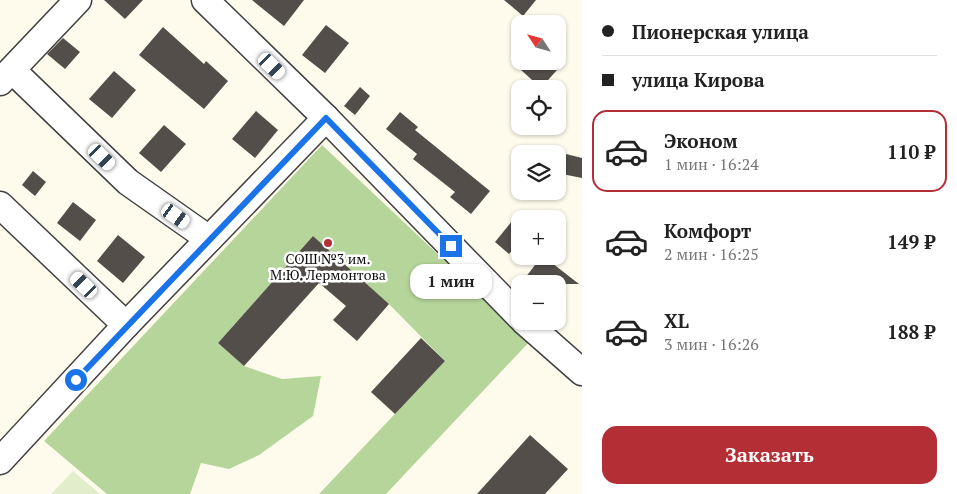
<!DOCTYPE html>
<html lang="ru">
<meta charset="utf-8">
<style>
body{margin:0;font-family:"PT Serif",serif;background:#f2f2f2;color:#222;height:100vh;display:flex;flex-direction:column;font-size:19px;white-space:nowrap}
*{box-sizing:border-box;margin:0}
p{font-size:16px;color:#767676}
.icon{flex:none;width:28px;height:28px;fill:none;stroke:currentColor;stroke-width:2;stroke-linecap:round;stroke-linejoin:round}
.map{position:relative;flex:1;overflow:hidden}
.side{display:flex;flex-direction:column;background:#fff;width:375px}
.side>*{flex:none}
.top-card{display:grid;align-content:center;height:110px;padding:0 20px;background:#fff}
.needle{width:32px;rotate:306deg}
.controls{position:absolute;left:511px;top:15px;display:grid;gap:10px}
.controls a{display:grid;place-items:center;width:55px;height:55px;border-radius:10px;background:#fff;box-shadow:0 1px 4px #0004;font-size:25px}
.end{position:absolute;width:22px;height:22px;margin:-11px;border:6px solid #1a73e8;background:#fff;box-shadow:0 0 0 2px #fff}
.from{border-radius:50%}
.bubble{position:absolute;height:35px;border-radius:15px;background:#fff;box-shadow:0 1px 4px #0004;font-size:16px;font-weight:700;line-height:35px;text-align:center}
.car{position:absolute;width:15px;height:30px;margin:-15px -8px;border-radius:6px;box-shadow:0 0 4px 1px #0007;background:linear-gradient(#fff 24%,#345 0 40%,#fff 0 76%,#345 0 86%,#fff 0)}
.top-card b{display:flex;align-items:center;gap:18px;height:48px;font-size:19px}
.top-card b+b{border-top:1px solid #e0e0e0}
.top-card i{width:12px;height:12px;background:#222}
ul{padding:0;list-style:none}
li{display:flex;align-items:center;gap:15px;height:82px;margin:0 10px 8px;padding:0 10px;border:2px solid transparent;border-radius:15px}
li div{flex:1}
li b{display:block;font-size:19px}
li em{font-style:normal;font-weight:700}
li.current{border-color:#b32e35}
li>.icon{width:45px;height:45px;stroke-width:1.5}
.cta{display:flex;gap:10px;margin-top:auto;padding:10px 20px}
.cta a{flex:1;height:58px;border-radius:15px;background:#b32e35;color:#fff;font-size:20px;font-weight:700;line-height:58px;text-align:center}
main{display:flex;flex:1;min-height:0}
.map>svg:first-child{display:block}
.forest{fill:#b5d59a}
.pitch{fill:#e2eecb}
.building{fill:#544e4a}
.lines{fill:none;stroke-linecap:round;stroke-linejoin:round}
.minor-casing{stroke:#404040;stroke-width:29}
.minor{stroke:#fff;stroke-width:26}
.route{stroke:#1a73e8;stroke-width:6}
.poi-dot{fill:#b32e35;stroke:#fff;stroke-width:2}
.labels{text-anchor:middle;stroke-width:5;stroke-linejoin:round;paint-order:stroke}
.poi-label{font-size:14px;fill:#0d0d0d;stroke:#fff}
</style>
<main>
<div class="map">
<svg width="582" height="494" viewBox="0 0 582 494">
<rect width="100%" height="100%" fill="#fefbed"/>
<!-- forest -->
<path class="forest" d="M322 145 530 341 386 494H319L445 361 389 304 313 236 218 343 244 366 282 379 321 376 313 416 259 455 229 469 201 463 190 494H107L44 441Z"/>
<!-- pitch -->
<path class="pitch" d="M73 471 100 494H51Z"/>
<!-- building -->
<g class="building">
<path d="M104 0H143L125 19Z"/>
<path d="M252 0H304L284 26Z"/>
<path d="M504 0H536L523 16Z"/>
<path d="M326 25 349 43 325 73 302 55Z"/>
<path d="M163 27 204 64 206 61 228 81 204 109 139 55Z"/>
<path d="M63 38 80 52 65 69 47 54Z"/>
<path d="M511 61H565L541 88Z"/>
<path d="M114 71 136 90 112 118 89 99Z"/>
<path d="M360 87 370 96 355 115 344 106Z"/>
<path d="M256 111 278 130 255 158 232 139Z"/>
<path d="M400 112 418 127 415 130 490 191 471 214 450 197 455 192 413 159 417 154 386 129Z"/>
<path d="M164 125 186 144 161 172 139 153Z"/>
<path d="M566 154 582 158V178L562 174Z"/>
<path d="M33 171 46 182 35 196 22 185Z"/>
<path d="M73 202 96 220 80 241 57 223Z"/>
<path d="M520 211V241L509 254 495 242Z"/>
<path d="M118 235 145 257 123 283 97 261Z"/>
<path d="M313 236 389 304 357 341 333 320 346 306 319 283 244 366 218 343Z"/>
<path d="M542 256H543L579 284H532L525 278Z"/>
<path d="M421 338 445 361 395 414 371 392Z"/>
<path d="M530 435 568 469 545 494H477Z"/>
</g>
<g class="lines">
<!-- minor casing -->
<g class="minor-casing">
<g id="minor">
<path d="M205 0 326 118 520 317"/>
<path d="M12 70 128 182 209 239"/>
<path d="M0 82 78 0"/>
<path d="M0 205 126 325"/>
<path d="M524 321 582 372"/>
<path d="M0 461 126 325 326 118"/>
</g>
</g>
<!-- minor -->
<use href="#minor" class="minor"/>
</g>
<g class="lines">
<!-- route -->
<path class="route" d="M76 380 326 118 451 246"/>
</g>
<!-- markers -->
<circle class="poi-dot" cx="328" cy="243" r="5"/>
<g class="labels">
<!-- poi labels -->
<g class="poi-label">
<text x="328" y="264">СОШ №3 им.<tspan x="328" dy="16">М.Ю. Лермонтова</tspan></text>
</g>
</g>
</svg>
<div class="controls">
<a><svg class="needle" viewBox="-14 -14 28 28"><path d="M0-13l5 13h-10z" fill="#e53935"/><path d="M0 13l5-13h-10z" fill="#767676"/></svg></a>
<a><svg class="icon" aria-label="locate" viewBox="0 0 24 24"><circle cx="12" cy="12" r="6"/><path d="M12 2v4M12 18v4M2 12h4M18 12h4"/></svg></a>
<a><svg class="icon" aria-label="layers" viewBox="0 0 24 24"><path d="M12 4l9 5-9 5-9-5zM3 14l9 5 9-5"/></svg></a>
<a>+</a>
<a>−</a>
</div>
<i class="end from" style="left:76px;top:380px"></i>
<i class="end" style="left:451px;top:246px"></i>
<div class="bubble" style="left:410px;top:264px;width:82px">1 мин</div>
<i class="car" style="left:272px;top:66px;rotate:134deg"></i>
<i class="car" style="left:102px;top:157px;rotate:134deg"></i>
<i class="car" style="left:176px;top:216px;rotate:125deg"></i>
<i class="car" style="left:84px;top:285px;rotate:314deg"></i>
</div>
<section class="side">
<div class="top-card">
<b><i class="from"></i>Пионерская улица</b>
<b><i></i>улица Кирова</b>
</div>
<ul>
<li class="current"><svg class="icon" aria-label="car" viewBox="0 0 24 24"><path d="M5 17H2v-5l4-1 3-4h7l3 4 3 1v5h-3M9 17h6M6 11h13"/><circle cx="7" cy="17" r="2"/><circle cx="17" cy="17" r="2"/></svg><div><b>Эконом</b><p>1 мин · 16:24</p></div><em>110 ₽</em></li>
<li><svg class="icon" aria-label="car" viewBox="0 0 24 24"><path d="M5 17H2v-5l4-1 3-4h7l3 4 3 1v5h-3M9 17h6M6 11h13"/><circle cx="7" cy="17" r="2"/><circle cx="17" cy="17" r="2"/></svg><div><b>Комфорт</b><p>2 мин · 16:25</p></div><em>149 ₽</em></li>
<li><svg class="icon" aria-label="car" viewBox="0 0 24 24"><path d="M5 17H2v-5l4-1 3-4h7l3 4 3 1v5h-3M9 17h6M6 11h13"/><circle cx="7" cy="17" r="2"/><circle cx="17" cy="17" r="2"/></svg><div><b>XL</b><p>3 мин · 16:26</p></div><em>188 ₽</em></li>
</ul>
<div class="cta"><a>Заказать</a></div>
</section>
</main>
